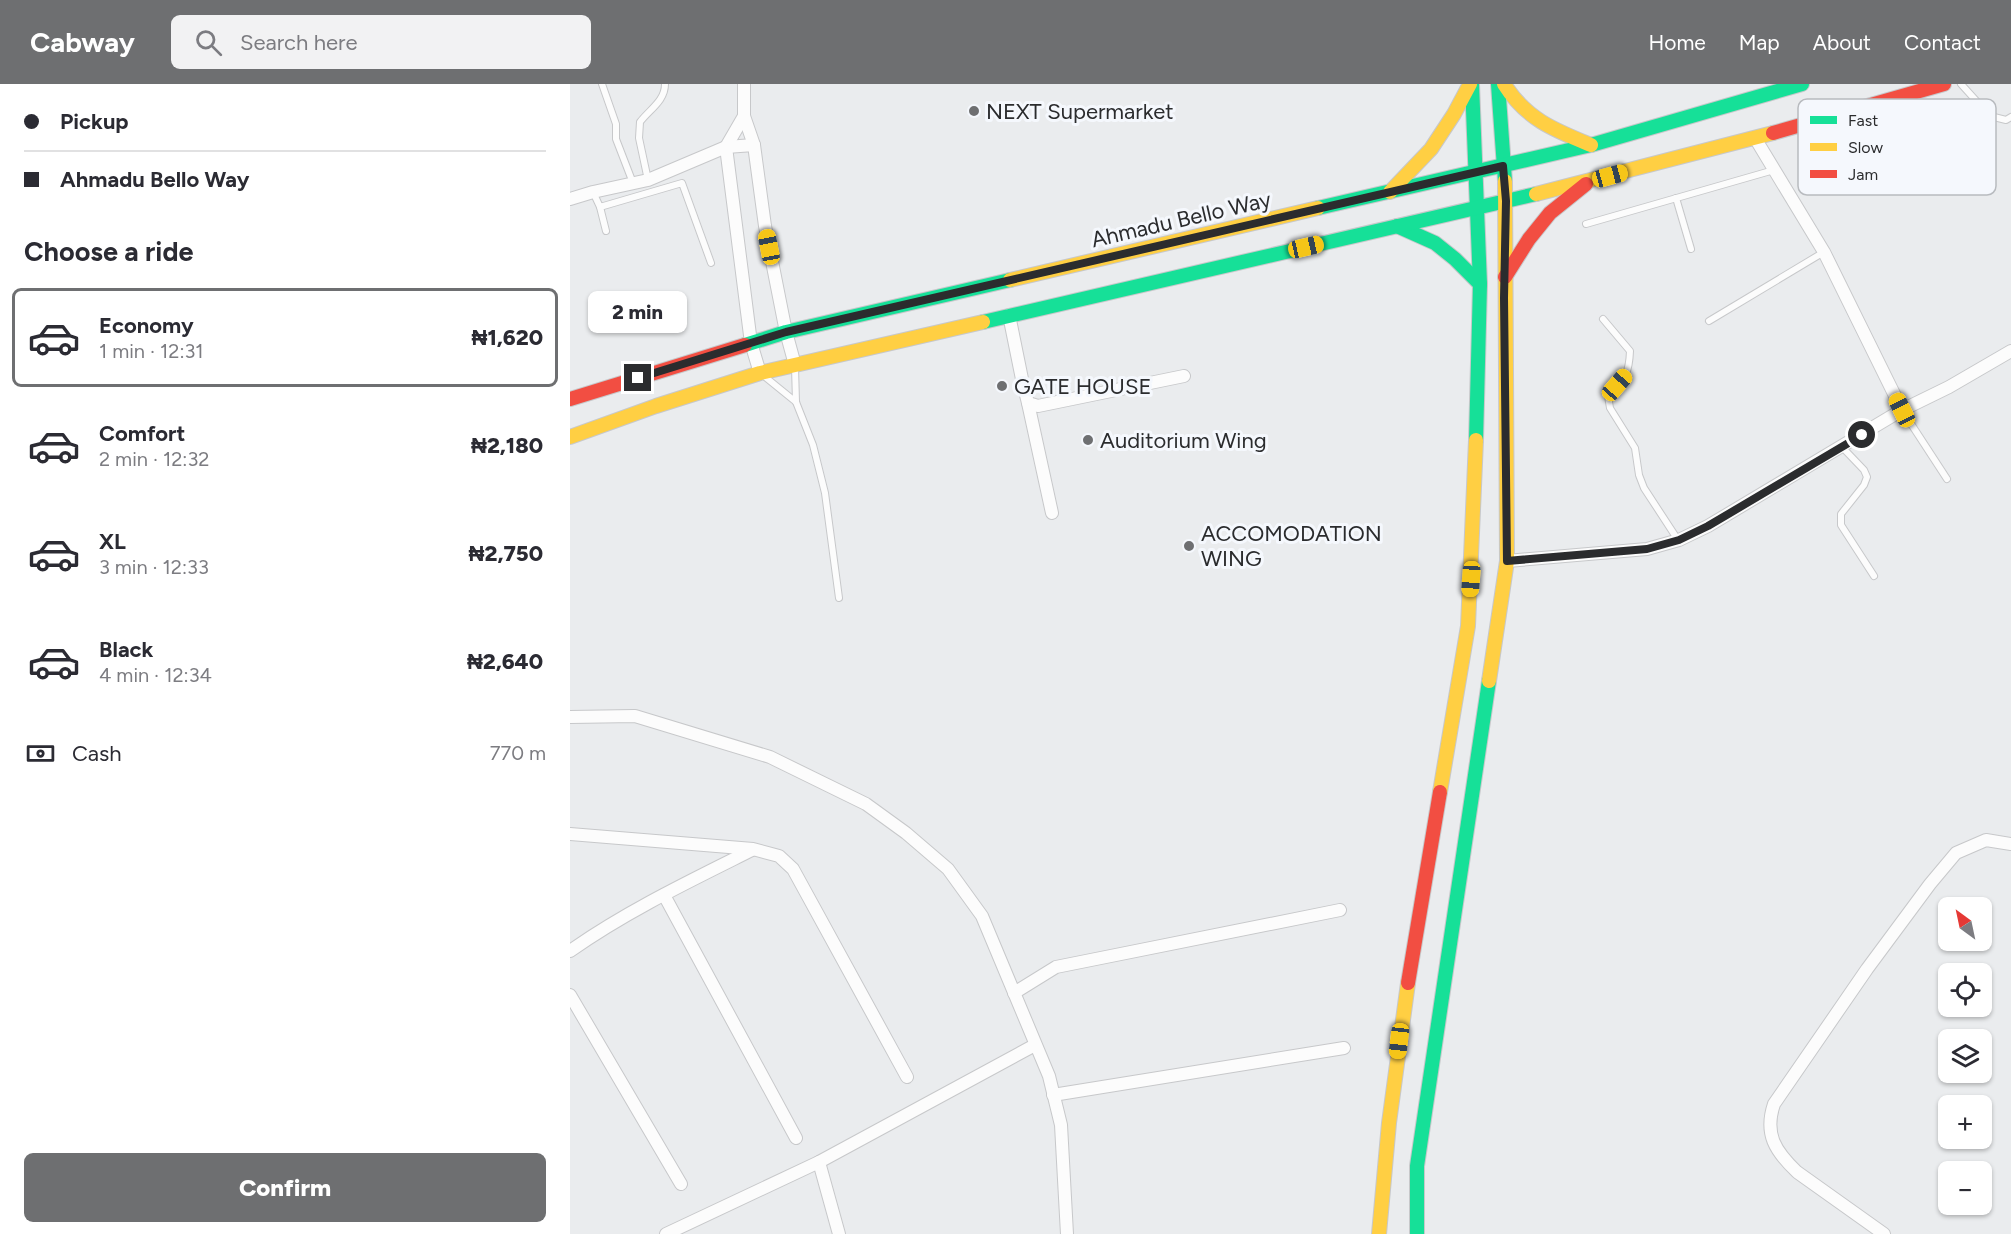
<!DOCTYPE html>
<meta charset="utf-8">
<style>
body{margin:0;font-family:Figtree,sans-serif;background:#f2f2f3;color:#2b2b33;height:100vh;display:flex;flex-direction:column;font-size:22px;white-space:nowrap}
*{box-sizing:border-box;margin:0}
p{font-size:20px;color:#7c7c81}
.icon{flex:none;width:33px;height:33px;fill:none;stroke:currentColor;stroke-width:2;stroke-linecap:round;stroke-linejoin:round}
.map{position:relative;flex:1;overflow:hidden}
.drawer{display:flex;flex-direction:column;background:#fff;width:570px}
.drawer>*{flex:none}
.banner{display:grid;align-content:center;height:132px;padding:0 24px;background:#fff}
.needle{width:39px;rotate:327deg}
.fabs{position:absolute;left:1368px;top:813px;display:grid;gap:12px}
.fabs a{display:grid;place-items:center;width:54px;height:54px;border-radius:9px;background:#fff;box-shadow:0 2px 4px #0004;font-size:30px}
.end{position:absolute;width:27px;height:27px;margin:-14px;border:8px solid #2b2c2e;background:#fff;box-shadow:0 0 0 3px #fff}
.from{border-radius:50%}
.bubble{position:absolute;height:42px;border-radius:9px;background:#fff;box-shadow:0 2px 4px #0004;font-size:20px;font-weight:800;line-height:42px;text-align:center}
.car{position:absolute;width:18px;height:36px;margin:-18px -9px;border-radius:8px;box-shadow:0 0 4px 2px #0007;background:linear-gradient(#f5c518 24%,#345 0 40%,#f5c518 0 76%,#345 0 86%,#f5c518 0)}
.banner b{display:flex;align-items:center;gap:21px;height:57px;font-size:22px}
.banner b+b{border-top:2px solid #e1e1e2}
.banner i{width:15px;height:15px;background:#2b2b33}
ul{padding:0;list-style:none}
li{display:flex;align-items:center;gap:18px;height:99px;margin:0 12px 9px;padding:0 12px;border:3px solid transparent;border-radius:9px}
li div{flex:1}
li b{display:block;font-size:22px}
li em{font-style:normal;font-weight:800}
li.on{border-color:#6e6f71}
li>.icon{width:54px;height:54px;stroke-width:1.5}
h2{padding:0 24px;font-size:27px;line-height:72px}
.pay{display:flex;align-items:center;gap:15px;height:66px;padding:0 24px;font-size:22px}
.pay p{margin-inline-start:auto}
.cta{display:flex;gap:12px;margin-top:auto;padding:12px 24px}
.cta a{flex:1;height:69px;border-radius:9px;background:#6e6f71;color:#fff;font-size:24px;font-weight:800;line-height:69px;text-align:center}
header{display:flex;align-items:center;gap:36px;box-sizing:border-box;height:84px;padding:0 30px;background:#6e6f71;color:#fff}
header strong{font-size:28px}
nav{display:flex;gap:33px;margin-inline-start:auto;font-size:21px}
.search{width:420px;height:54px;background:#f2f2f3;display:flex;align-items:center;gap:15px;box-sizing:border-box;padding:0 21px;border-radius:9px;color:#7c7c81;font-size:22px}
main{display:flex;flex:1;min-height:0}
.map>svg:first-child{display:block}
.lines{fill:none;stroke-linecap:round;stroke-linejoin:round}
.lane-casing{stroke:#c7c8ca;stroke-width:8}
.street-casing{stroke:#c7c8ca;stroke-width:14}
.fast-casing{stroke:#c7c8ca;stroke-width:16}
.slow-casing{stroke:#c7c8ca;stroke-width:16}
.jam-casing{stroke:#c7c8ca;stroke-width:16}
.lane{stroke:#fcfcfc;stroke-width:6}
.street{stroke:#fcfcfc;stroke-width:12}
.fast{stroke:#16e098;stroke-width:14}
.slow{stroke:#ffcf43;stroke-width:14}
.jam{stroke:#f24e42;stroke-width:14}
.route{stroke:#2b2c2e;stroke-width:8}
.poi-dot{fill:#6e6f71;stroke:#f5f8fd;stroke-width:2}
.labels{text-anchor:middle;stroke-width:6;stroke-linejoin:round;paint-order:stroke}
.poi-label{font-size:22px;fill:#2b2c2e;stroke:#f5f8fd;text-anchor:start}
.street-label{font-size:22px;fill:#2b2c2e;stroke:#f5f8fd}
.key{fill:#f5f8fd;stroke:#b8bbbf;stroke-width:1.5}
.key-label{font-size:16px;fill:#2b2c2e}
</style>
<header>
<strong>Cabway</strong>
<div class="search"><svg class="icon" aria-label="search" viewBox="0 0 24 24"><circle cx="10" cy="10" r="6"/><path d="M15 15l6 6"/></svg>Search here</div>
<nav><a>Home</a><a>Map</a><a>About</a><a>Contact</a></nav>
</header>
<main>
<section class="drawer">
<div class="banner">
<b><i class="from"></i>Pickup</b>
<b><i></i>Ahmadu Bello Way</b>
</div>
<h2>Choose a ride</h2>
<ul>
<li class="on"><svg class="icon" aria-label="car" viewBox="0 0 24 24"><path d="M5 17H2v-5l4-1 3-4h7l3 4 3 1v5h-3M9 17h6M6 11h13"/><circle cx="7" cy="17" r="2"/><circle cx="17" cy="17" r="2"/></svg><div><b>Economy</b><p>1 min · 12:31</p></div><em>₦1,620</em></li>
<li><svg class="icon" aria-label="car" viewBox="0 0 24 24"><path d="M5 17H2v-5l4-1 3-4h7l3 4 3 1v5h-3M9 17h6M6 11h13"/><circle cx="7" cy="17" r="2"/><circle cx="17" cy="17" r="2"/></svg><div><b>Comfort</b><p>2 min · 12:32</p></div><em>₦2,180</em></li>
<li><svg class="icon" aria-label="car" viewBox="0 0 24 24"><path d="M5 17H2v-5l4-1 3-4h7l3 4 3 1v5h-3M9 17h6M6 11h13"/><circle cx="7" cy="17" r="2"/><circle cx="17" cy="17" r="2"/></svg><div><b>XL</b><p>3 min · 12:33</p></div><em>₦2,750</em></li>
<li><svg class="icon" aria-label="car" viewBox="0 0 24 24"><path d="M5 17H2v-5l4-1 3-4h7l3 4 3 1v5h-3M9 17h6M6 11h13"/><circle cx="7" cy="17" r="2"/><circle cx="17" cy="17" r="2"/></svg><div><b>Black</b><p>4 min · 12:34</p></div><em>₦2,640</em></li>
</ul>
<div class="pay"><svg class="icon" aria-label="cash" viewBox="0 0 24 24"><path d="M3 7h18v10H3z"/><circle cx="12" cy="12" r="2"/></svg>Cash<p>770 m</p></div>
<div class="cta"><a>Confirm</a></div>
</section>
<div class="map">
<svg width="1441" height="1150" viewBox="0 0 1441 1150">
<rect width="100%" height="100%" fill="#eaecee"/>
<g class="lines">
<!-- lane casing -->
<g class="lane-casing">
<g id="lane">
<path d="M32 0 46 40V55L63 99"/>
<path d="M1391 0 1420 32 1436 36 1441 33"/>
<path d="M78 96 69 54 70 38C80 25 95 17 95 0"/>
<path d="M23 108 30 123 112 99 141 179"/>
<path d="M1106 114 1121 165"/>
<path d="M30 123 36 147"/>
<path d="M1016 140 1204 86"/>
<path d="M1033 235 1060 267C1059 292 1054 294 1038 312L1040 324 1065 364 1069 391 1074 404 1108 456"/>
<path d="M1139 237 1254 168"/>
<path d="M225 283 226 318 243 361 255 409 269 514"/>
<path d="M194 292 226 318"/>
<path d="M1332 326 1377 395"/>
<path d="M1272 363 1294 386 1297 393 1294 401 1271 430V441L1304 492"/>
</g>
</g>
<!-- street casing -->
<g class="street-casing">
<g id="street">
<path d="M174 0V32L184 61 195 142 216 248 225 281"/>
<path d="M174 32 156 63 181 259 190 289"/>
<path d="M0 115 23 108 78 96 156 63 184 61"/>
<path d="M439 231 452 295 458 319 468 322 614 292"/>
<path d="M458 319 482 429"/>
<path d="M1332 326 1379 303 1441 267"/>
<path d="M937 477 1077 465 1109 456 1138 442 1332 326 1254 168 1185 54"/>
<path d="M0 633 65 632 200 673 296 720 336 749 378 785 412 832 479 992 491 1041 497 1150"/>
<path d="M0 750 183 765 209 772 223 785 337 993"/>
<path d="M94 811 226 1054"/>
<path d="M0 867C57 827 120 797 182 766"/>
<path d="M444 909 486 883 770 826"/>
<path d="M0 911 111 1100"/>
<path d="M483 1011 774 964"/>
<path d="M249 1078 269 1150"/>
<path d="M96 1150 249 1078 465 961"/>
<path d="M1314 1150 1227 1088C1205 1067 1194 1050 1204 1020L1297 885 1360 800 1386 769 1416 756 1441 760"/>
</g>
</g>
<!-- fast casing -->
<g class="fast-casing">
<g id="fast">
<path d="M902 0 910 200 906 356"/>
<path d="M928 0 935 97"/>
<path d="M748 124 1021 61 1232 0"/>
<path d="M827 142 865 159 885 175 910 200"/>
<path d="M413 238 966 110"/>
<path d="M175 261 216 248 440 196"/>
<path d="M847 1150V1082L919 597"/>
</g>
</g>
<!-- slow casing -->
<g class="slow-casing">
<g id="slow">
<path d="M934 0C956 35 984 46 1021 61"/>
<path d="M820 108 861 65 884 30 900 0"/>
<path d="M966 110 1203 49"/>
<path d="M440 196 748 124"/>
<path d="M0 353 86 322 190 289 413 238"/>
<path d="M919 597 937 477 935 97"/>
<path d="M870 708 898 542 906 356"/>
<path d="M809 1150 819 1039 838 899"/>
</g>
</g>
<!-- jam casing -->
<g class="jam-casing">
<g id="jam">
<path d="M1203 49 1374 0"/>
<path d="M935 193 959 155 980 129 1016 100"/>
<path d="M0 315 175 261"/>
<path d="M838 899 870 708"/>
</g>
</g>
<!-- lane -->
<use href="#lane" class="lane"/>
<!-- street -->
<use href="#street" class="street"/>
<!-- fast -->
<use href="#fast" class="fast"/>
<!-- slow -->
<use href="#slow" class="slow"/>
<!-- jam -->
<use href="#jam" class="jam"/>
</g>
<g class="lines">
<!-- route -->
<path class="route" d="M68 294 216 248 933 82 936 117 934 214 937 477 1077 465 1109 456 1138 442 1292 351"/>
</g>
<!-- markers -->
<g class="poi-dot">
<circle cx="404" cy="27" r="6"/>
<circle cx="432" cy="302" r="6"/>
<circle cx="518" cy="356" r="6"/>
<circle cx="619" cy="462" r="6"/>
</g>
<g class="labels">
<!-- poi labels -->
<g class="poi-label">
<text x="416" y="35">NEXT Supermarket</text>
<text x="444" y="310">GATE HOUSE</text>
<text x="530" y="364">Auditorium Wing</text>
<text x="631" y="457">ACCOMODATION<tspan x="631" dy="25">WING</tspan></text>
</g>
<!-- street labels -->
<g class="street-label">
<text transform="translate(611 135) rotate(-13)" y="8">Ahmadu Bello Way</text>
</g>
</g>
<!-- legend -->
<rect x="1228" y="15" width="198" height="96" rx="9" class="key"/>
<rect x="1240" y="32" width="27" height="8" fill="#16e098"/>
<rect x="1240" y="59" width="27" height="8" fill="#ffcf43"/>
<rect x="1240" y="86" width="27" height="8" fill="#f24e42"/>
<g class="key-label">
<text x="1278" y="42">Fast</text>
<text x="1278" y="69">Slow</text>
<text x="1278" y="96">Jam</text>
</g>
</svg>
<div class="fabs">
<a><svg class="needle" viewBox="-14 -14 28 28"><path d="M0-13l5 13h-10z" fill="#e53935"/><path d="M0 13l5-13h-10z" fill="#7c7c81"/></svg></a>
<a><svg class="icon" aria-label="locate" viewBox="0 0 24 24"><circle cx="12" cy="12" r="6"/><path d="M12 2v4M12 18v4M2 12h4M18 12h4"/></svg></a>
<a><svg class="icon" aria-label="layers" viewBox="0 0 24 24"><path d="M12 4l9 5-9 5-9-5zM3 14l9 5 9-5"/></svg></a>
<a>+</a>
<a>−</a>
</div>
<i class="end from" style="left:1292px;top:351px"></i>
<i class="end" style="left:68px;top:294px"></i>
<div class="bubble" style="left:18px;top:207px;width:99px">2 min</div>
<i class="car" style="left:1040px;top:92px;rotate:75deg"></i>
<i class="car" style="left:199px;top:163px;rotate:349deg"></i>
<i class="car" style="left:736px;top:163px;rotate:77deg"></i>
<i class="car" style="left:1047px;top:301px;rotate:41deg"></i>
<i class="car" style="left:1332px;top:326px;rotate:334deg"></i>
<i class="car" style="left:901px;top:495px;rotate:184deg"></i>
<i class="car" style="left:829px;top:957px;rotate:187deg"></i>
</div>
</main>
